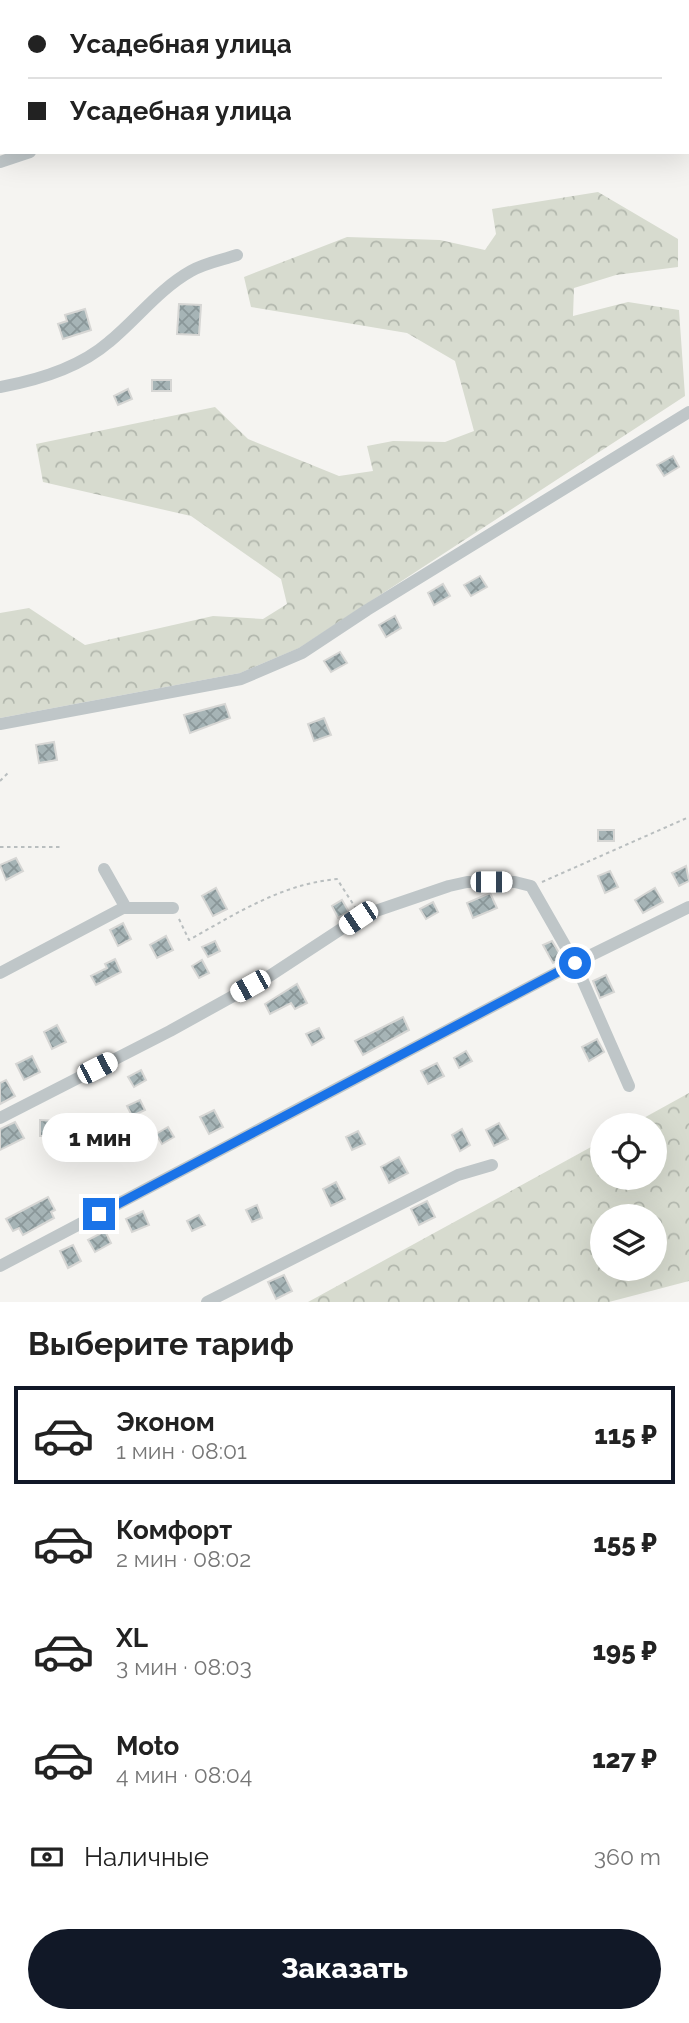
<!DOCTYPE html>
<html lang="ru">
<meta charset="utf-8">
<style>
body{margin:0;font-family:Raleway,sans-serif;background:#f2f2f2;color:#222;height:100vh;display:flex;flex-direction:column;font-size:26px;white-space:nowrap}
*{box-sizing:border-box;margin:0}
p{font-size:23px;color:#767676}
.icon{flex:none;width:38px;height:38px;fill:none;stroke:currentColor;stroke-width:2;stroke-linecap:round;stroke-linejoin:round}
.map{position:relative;height:1302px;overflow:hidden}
.details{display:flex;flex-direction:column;background:#fff;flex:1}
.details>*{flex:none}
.top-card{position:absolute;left:0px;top:0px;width:690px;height:154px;box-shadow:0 7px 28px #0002;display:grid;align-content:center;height:154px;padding:0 28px;background:#fff}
.tools{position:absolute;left:590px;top:1113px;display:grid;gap:14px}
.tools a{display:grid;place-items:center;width:77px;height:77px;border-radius:50%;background:#fff;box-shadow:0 7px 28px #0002;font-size:35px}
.end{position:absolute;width:32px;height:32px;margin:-16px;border:9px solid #1a73e8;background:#fff;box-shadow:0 0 0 4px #fff}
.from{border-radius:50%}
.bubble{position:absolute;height:49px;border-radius:24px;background:#fff;box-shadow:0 7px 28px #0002;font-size:23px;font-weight:800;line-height:49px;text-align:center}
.car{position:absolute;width:21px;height:42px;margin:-21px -10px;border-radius:9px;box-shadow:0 0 5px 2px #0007;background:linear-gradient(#fff 24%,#345 0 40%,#fff 0 76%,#345 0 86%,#fff 0)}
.top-card b{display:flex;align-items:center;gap:24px;height:66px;font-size:26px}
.top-card b+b{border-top:2px solid #e0e0e0}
.top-card i{width:18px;height:18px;background:#222}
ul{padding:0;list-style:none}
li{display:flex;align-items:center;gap:21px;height:98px;margin:0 14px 10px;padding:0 14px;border:4px solid transparent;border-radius:0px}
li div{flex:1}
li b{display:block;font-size:26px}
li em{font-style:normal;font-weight:800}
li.selected{border-color:#111827}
li>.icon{width:63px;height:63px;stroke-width:1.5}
h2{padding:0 28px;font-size:32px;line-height:84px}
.pay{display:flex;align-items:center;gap:18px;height:77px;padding:0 28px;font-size:26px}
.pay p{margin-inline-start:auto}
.button{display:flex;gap:14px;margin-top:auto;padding:14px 28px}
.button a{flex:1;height:80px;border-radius:42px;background:#111827;color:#fff;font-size:28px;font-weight:800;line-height:80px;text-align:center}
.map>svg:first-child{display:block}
.forest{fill:url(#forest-crowns);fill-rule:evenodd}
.building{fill:url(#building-cross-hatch);stroke:#d6d6d4;stroke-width:2}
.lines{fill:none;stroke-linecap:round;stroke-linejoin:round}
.path{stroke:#b9bebf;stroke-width:2;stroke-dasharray:3.5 3.5;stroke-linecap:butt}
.minor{stroke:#bfc6c8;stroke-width:12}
.route{stroke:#1a73e8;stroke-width:9}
</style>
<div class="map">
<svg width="689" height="1302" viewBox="0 0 689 1302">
<defs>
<pattern id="forest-crowns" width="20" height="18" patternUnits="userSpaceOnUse" patternTransform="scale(1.75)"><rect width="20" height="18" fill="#d7dbcf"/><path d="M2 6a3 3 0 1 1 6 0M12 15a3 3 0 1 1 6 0" fill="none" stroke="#b2b7ad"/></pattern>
<pattern id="building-cross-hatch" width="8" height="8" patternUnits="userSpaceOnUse" patternTransform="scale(1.75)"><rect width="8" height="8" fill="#a6b4b6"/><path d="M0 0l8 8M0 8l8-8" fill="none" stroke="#8a9799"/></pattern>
</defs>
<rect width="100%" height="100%" fill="#f5f4f1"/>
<!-- forest -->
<g class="forest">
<path d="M37 0H389L34 2Z"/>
<path d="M598 192 678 239V267L616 275 574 288 573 316 628 302 679 310 685 396 299 648 240 673 0 718V613L29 608 85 645 213 616 263 619 287 604 281 579 191 516 43 482 36 444 215 407 248 439 339 476 373 471 367 446 393 441 445 442 474 431 455 361 407 333 251 307 244 277 347 237 440 240 485 250 496 234 492 209Z"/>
<path d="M689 1093V1281L609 1302H308L602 1141V1178H654V1125H631ZM654 1216V1269H602V1216Z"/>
</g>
<!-- building -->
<g class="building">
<path d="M179 304 201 305 199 335 177 334Z"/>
<path d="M85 309 91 330 63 339 58 324 67 321 65 315Z"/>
<rect x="152" y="380" width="19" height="11"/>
<path d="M128 389 132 399 118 405 114 396Z"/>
<path d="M673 456 679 467 664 476 657 465Z"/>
<path d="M480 576 487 587 471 596 464 585Z"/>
<path d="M443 584 450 596 434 605 428 593Z"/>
<path d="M395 616 401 628 386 637 379 625Z"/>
<path d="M340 652 347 663 331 672 324 661Z"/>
<path d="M225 704 230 718 190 733 184 715Z"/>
<path d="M324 718 331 735 314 741 308 724Z"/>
<path d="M54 742 57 760 39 763 36 745Z"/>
<rect x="598" y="830" width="16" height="11"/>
<path d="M16 858 23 871 6 880 0 865Z"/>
<path d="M686 866 689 881 679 886 672 873Z"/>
<path d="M610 871 618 887 605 893 598 876Z"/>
<path d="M216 888 227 909 213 916 202 896Z"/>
<path d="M655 888 663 902 643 913 635 900Z"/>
<path d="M490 893 497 908 473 918 467 903Z"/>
<path d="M342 900 349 912 338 918 332 906Z"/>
<path d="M433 902 438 912 426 919 420 909Z"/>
<path d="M123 923 131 939 118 946 110 930Z"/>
<path d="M166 936 173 950 157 958 150 945Z"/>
<path d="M215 941 220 951 208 957 202 947Z"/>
<path d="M552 941 562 958 553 963 543 945Z"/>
<path d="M115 959 121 972 96 985 91 976 107 968 105 964Z"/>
<path d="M202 960 209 973 199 978 192 966Z"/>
<path d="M606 975 614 992 600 998 593 981Z"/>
<path d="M297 984 307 1003 295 1009 291 1003 270 1014 265 1004Z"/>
<path d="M403 1017 409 1030 363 1055 355 1041Z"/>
<path d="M57 1025 66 1042 52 1049 44 1032Z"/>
<path d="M319 1028 324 1038 312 1045 306 1034Z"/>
<path d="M597 1039 604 1052 589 1061 582 1047Z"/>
<path d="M466 1051 472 1061 459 1068 454 1058Z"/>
<path d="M32 1056 40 1072 24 1080 16 1064Z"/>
<path d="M437 1063 444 1076 428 1084 421 1071Z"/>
<path d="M141 1070 146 1080 134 1087 128 1077Z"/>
<path d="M6 1080 15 1096 0 1104V1083Z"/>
<path d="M140 1100 145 1110 132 1116 127 1106Z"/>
<path d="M214 1110 223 1127 209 1134 200 1117Z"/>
<path d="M40 1120 59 1121 58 1136H40Z"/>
<path d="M15 1122 24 1138 0 1150V1129Z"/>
<path d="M499 1123 508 1139 494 1146 486 1130Z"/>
<path d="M168 1127 174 1137 162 1144 156 1134Z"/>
<path d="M462 1129 470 1145 460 1151 452 1135Z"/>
<path d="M358 1131 365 1144 352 1150 346 1137Z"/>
<path d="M399 1157 408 1173 389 1183 381 1167Z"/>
<path d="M336 1182 345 1199 331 1206 323 1189Z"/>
<path d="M48 1197 55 1210 51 1212 54 1218 23 1235 19 1228 13 1231 6 1219Z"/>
<path d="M427 1201 435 1217 419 1225 411 1209Z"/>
<path d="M257 1205 262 1218 252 1222 246 1210Z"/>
<path d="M143 1211 149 1225 132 1232 126 1219Z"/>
<path d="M199 1215 205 1225 192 1231 187 1221Z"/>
<path d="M105 1231 111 1243 95 1252 88 1240Z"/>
<path d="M73 1245 81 1261 68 1268 60 1251Z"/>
<path d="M284 1275 292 1291 276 1299 268 1282Z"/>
</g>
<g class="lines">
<!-- path -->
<g class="path">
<path d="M0 781 9 772"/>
<path d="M0 847H62"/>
<path d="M542 882 689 817"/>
<path d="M179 919 189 940C237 913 282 884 337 879L355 907"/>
</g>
<!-- minor -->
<g class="minor">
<path d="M475 2 481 0"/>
<path d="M0 162 30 152"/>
<path d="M0 387C39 380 79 368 109 342 137 319 159 289 191 271 205 263 222 260 237 255"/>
<path d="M0 724 241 679 302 653 367 610 689 412"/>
<path d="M104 869 126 908"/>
<path d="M0 973 123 908H173"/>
<path d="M0 1118 170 1031 271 975 361 916 449 886 467 882H515L531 886 575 963 629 1086"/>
<path d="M0 1266 575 963 689 907"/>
<path d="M207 1302 458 1175 492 1165"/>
</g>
</g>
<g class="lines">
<!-- route -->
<path class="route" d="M99 1214 575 963"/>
</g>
</svg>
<div class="tools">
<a><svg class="icon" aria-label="locate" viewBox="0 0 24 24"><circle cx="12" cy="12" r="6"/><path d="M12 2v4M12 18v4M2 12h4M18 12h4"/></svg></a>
<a><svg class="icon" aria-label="layers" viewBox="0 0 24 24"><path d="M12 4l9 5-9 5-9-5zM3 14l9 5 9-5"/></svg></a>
</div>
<i class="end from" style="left:575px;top:963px"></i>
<i class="end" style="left:99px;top:1214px"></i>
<div class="bubble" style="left:42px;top:1113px;width:116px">1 мин</div>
<i class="car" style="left:491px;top:882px;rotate:90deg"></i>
<i class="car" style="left:358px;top:918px;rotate:236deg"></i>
<i class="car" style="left:250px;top:986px;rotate:241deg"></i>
<i class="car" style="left:97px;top:1068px;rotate:63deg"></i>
<div class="top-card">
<b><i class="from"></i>Усадебная улица</b>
<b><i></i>Усадебная улица</b>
</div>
</div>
<section class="details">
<h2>Выберите тариф</h2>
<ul>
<li class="selected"><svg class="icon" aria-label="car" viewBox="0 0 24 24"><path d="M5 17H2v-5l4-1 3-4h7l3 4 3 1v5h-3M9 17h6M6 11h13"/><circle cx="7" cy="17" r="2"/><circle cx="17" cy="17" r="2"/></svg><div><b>Эконом</b><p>1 мин · 08:01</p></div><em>115 ₽</em></li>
<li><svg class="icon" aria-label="car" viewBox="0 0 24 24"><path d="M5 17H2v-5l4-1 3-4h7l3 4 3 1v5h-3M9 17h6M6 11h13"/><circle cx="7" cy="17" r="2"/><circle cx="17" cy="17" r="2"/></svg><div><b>Комфорт</b><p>2 мин · 08:02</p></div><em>155 ₽</em></li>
<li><svg class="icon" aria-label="car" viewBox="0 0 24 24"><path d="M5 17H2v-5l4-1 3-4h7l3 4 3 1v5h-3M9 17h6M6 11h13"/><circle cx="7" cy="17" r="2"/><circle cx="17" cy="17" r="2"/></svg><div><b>XL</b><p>3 мин · 08:03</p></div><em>195 ₽</em></li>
<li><svg class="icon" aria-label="car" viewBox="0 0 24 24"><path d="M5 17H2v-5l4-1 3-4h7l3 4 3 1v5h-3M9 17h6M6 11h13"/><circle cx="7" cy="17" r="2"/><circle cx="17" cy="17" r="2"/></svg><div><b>Moto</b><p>4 мин · 08:04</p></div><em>127 ₽</em></li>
</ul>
<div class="pay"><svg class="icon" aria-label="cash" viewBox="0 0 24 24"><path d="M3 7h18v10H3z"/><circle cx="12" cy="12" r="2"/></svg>Наличные<p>360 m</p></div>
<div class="button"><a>Заказать</a></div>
</section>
